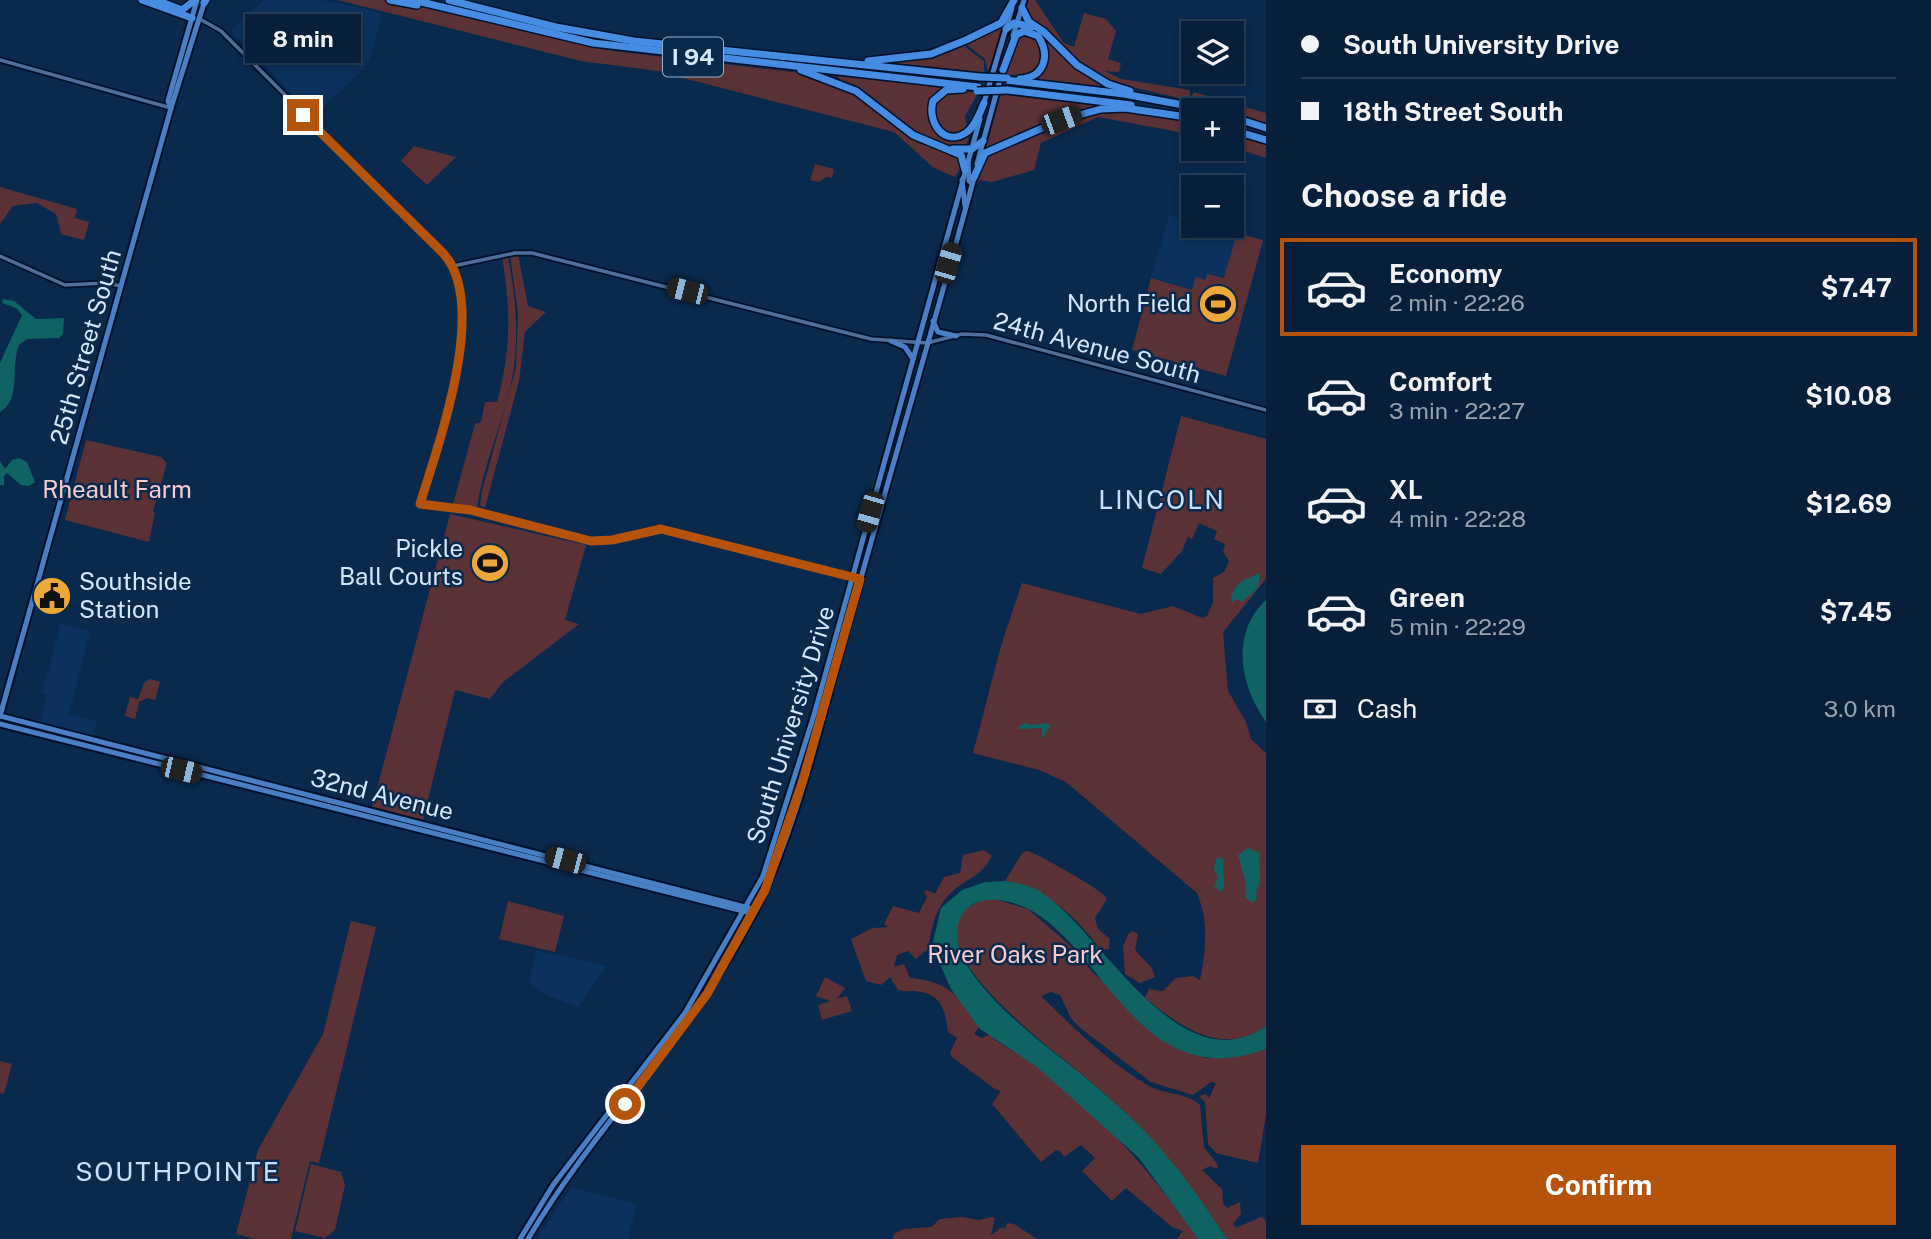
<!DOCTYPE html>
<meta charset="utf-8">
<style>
body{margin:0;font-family:"Public Sans",sans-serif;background:#152c45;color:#f1f3f6;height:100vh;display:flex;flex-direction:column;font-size:26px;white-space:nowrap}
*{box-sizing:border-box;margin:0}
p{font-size:23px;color:#98a2af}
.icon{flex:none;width:38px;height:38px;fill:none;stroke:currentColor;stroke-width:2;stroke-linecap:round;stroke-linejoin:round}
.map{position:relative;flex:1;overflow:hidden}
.drawer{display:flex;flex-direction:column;background:#071f3a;width:665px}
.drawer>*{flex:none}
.guide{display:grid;align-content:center;height:154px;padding:0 35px;background:#071f3a}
.fabs{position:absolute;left:1181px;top:21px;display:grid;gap:14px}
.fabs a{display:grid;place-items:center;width:63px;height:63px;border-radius:0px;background:#071f3a;box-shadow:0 4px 10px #0003,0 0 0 2px #283d54;font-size:35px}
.end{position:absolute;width:32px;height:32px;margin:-16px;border:9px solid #b45309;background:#fff;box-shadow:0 0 0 4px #fff}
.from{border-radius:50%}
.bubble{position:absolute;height:49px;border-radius:0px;background:#071f3a;box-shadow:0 4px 10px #0003,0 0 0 2px #283d54;font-size:23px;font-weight:700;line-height:49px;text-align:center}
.car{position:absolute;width:21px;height:42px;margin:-21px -10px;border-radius:9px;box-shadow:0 0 5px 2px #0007;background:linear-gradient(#222 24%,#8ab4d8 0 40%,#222 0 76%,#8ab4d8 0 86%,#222 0)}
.guide b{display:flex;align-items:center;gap:24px;height:66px;font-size:26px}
.guide b+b{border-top:2px solid #283d54}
.guide i{width:18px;height:18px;background:#f1f3f6}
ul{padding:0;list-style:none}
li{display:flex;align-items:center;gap:21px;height:98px;margin:0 14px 10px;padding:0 21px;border:4px solid transparent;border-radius:0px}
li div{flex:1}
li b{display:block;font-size:26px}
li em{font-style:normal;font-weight:700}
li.on{border-color:#b45309}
li>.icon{width:63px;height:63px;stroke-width:1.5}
h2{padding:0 35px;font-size:32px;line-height:84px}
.pay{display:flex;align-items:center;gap:18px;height:77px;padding:0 35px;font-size:26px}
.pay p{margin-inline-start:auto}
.action{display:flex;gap:14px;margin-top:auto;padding:14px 35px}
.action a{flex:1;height:80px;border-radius:0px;background:#b45309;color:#fff;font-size:28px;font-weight:700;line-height:80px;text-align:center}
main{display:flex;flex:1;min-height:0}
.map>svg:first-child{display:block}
.built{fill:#0c315c}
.green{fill:#5a3236}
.water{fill:#106363}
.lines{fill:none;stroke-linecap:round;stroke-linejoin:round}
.minor-casing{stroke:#00112b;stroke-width:7}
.major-casing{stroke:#00112b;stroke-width:9}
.highway-casing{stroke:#00112b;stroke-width:10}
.minor{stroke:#4e6f99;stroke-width:3.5}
.major{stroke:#4980c5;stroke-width:5}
.highway{stroke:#458ce2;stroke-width:7}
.highway-bridge-casing{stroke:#00112b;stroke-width:10;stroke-linecap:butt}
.highway-bridge{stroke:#458ce2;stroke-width:7}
.route{stroke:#b45309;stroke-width:9}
.labels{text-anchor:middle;stroke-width:5;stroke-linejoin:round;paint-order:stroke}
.shield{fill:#09294d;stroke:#97aec9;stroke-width:2}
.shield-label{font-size:23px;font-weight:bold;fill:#d4e7fe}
.poi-label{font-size:24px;fill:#d4e7fe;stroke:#09294d;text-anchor:end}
.street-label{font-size:24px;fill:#d4e7fe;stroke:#09294d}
.park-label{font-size:24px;fill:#f7cccf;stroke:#09294d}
.neighbourhood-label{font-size:26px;letter-spacing:2px;fill:#c9e0fc;stroke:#09294d}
</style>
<main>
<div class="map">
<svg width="1266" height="1239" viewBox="0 0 1266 1239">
<rect width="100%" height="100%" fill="#09294d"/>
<!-- built -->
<g class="built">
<path d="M264 0H322L379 12 381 21 368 64 314 117 231 31Z"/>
<path d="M1169 215 1193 222 1194 226H1209L1237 233 1225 278 1208 274 1205 280 1193 290 1151 278Z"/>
<path d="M60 623 91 631 69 714 97 721 93 736 40 722 47 694 42 693Z"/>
<path d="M536 950 607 966 578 1007 548 996 529 982Z"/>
<path d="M571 1187 637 1204 628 1239H537Z"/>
</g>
<!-- green -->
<g class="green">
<path d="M338 0H381L416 6 613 51 801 73 860 96 918 143 958 156 961 167 955 177 934 168 894 132 671 75H689L581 61Z"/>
<path d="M1028 0H1035L1064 43 1074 47 1084 13 1106 19 1116 31 1108 59 1121 63 1119 72 1105 71 1121 79 1190 90V99L1194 92 1266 113V124L1232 110 1110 82 1085 68 1046 27 1030 20 1026 9Z"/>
<path d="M1006 21 988 72 985 59 967 45 965 47 984 61V72L892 63 927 56Z"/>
<path d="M1037 31 1077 67 1109 87 1039 79 1037 77C1057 61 1046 47 1037 31Z"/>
<path d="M1023 34C1039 38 1041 45 1043 60 1031 76 1023 76 1004 74L1018 37Z"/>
<path d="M837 76 947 88C931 93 925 106 929 122L943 136 970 133 966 146C925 151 898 114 868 94 859 88 841 82 837 76Z"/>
<path d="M970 92 978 93 965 116 967 129C944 140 937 127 933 106L944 94Z"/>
<path d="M998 96 1006 95 1102 105 1072 113 984 150Z"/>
<path d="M1124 110 1193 124V136L1183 133 1182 124 1179 132 1098 117 1041 143 1034 170 992 182 978 180 983 160V167L990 153 1083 114Z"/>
<path d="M1232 135 1266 145V158L1232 147Z"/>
<path d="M414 146 456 157 427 185 401 161Z"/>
<path d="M815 164 834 169 832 178 826 177 819 182 810 180Z"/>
<path d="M0 187 77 209 75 218 89 222 84 240 61 234 56 214 37 203 13 206 0 224Z"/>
<path d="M1237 233 1263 240 1226 376 1132 350 1151 278 1192 290 1196 277 1205 280 1207 274 1224 278Z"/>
<path d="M518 254 528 306 546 312 525 332 519 381 485 508 480 505 482 491 516 368 518 313 510 255Z"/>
<path d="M508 256C516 299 520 340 511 384 502 426 483 465 477 508L453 504 475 424 481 422 485 402H497C511 352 511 308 502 257Z"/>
<path d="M1181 416 1266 439V579L1223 632 1228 691 1246 722 1251 739 1266 753V1026C1222 1058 1180 1026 1145 998L1149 989 1163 991 1176 978 1193 976 1200 980C1206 950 1209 922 1197 893L1066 782 1039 770 973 753 1001 646 1022 583 1141 614 1173 606 1202 618 1207 616 1213 603V578L1224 572 1229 561 1223 552 1225 544 1214 539 1217 531 1199 523 1192 539 1188 537 1182 551 1161 574 1142 568Z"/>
<path d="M86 440 161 457 167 463 153 512 155 513 149 542 65 520Z"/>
<path d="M450 514 586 545 565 620 579 624 502 683 490 699 455 690 423 820 372 807Z"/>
<path d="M150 679 160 682 155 700 147 698 139 702 135 719 125 716 130 697 138 699 144 683Z"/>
<path d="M984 850 992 856C981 876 972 876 955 889 937 903 931 926 929 948L916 959 908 951 897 955 894 967 904 964 910 978C947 981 961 996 979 1027L974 1034 982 1038 989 1035C1004 1047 1022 1055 1038 1067 1102 1115 1153 1174 1198 1239H1177L1183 1231 1172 1227 1126 1188 1112 1201 1082 1171 1095 1158 1081 1145 1064 1157 1060 1151 1056 1150 1041 1162 992 1104 1001 1091 995 1089 952 1057 950 1053 957 1038 948 1032C946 1015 943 995 921 992 914 990 906 992 898 990L890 977 881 985 866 981 851 939 873 928 888 927 884 924 893 906 919 913 927 897 924 892 927 890 935 894 944 877 960 873 963 855Z"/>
<path d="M1028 851C1041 856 1105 891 1107 899L1095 918 1098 929 1110 939 1109 949 1101 950C1075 916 1047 889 1005 881L1023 852Z"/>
<path d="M983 900H998L1028 909 1074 949 1093 973 1205 1058H1227L1266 1049V1115L1258 1163 1216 1153 1208 1144 1205 1102 1199 1096 1206 1094 1209 1098 1216 1083 1211 1082 1193 1095 1151 1082 1079 1027 1071 1018 1060 995 1051 992 1041 996C1074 1028 1109 1063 1149 1086 1165 1095 1187 1092 1200 1105L1204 1147 1218 1165 1217 1169 1210 1166 1202 1170 1222 1189 1223 1203 1227 1208 1240 1202 1241 1214 1233 1224 1236 1228 1261 1217 1266 1220V1239H1227C1205 1205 1180 1171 1153 1141 1132 1117 1107 1096 1083 1075 1055 1051 891 933 983 900Z"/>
<path d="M508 901 564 916 555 952 499 939Z"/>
<path d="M351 921 376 927 319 1163 310 1161 291 1239H256L236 1234 258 1150 323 1034Z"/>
<path d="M1133 931 1138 934 1135 950 1151 967 1155 977 1140 983 1125 974 1123 947 1128 934Z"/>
<path d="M825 977 845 988 837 999 847 996 852 1011 822 1020 818 1005 830 1001 816 996Z"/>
<path d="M0 1061 12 1064 4 1094 0 1093Z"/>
<path d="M311 1164 341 1172 345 1185 335 1230 325 1238 295 1231Z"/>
<path d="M962 1217 979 1220 992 1217 995 1218 991 1235 1002 1227 1005 1229 1007 1223 1014 1224 1037 1239H893L894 1234 904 1229 931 1227 940 1219Z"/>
</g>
<!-- water -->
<g class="water">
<path d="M3 299 14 301 36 319 64 318 63 334 59 338 27 339 19 345C10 367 22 399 0 412V363L22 315 16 308 2 303Z"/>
<path d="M19 458 27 462 35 482 29 486 21 485 7 473 4 476V486L0 485V461L5 469 12 460Z"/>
<path d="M1260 573 1258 588 1242 602 1237 599 1231 603C1231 584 1245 579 1260 573Z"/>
<path d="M1266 600V722C1240 686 1230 633 1266 600Z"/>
<path d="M1026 723 1032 725 1048 723 1050 726 1042 739V728L1019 729V726Z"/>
<path d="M1248 848 1260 853C1258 863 1260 867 1260 876 1261 885 1254 890 1257 899L1252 903 1245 897 1246 884 1238 855Z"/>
<path d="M1217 857 1223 859 1224 886 1221 892 1214 886 1218 877 1214 869Z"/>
<path d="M1005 881C1017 883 1031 885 1041 892 1101 930 1179 1087 1266 1026V1049C1124 1102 1098 908 997 900 982 899 968 903 961 917 935 968 1046 1045 1080 1073 1105 1094 1132 1117 1154 1141 1181 1171 1205 1205 1227 1239H1198L1139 1158 1037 1067 980 1029 951 989 932 946 941 908 962 890 985 882Z"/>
</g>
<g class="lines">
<!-- minor casing -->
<g class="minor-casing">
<g id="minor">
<path d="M200 19 221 31 443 253C490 305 438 444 420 504L469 510 591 541C617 543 639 528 665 530L860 579"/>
<path d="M0 60 171 108"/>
<path d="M0 256 65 285 106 283 121 286"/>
<path d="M453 266 515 253H532L871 339 927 343 962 334 986 335 1266 410"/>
</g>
</g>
<!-- major casing -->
<g class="major-casing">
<g id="major">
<path d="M1013 36 1024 0"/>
<path d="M983 106 1012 8"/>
<path d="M171 108 168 101 197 0"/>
<path d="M968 161 969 181 972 183"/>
<path d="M977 164 1001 76"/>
<path d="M962 180 965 206"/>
<path d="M933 321 938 332 956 336"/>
<path d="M891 341 905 347 913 359"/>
<path d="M0 716 749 908"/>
<path d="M0 716 171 108 205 0"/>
<path d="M0 724 747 912"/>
<path d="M520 1239 553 1185 685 1013 763 876 814 715 980 119"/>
<path d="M528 1239C594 1127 689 1036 750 921 797 833 821 718 849 621 890 472 935 323 975 174"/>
</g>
</g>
<!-- highway casing -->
<g class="highway-casing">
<g id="highway">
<path d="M142 0 192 18"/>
<path d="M156 0 182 10 195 0"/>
<path d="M390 0 417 5"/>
<path d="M413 0 593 43 978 87"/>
<path d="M449 0 556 27 634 41 980 77"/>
<path d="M204 3 206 0"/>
<path d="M1022 8 1029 22 1044 32 1077 65 1108 84 1130 91"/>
<path d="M1006 29 1014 23 1032 27"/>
<path d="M868 61 931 54 966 40 1001 23 1014 0"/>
<path d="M801 70 856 91 913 135 961 155 965 170"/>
<path d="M1003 70 1016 35 1024 31 1038 36C1050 54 1046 77 1020 79"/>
<path d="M1006 80 1124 94 1210 110"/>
<path d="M963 89 946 90 933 101C927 122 944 148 967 132 976 125 980 112 984 103"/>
<path d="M1007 90 1131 105"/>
<path d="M1232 117 1266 128"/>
<path d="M1232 130 1266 140"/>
<path d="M953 149H972L983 141"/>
<path d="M974 177 985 153 1061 120 1101 109 1125 108 1187 117"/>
</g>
</g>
<!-- minor -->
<use href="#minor" class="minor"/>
<!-- major -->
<use href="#major" class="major"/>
<!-- highway -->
<use href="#highway" class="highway"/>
<!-- highway-bridge casing -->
<g class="highway-bridge-casing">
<g id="highway-bridge">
<path d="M980 77 1007 78"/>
<path d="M977 91 1007 90"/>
</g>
</g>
<!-- highway-bridge -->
<use href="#highway-bridge" class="highway-bridge"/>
</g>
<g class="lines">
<!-- route -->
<path class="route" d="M303 115 443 253C490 304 438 445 420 504L470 510 591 541 612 540 661 529 860 579 803 780 765 890 707 994 625 1104"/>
</g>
<!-- icons -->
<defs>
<g id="stadium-disc" transform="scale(2.0125)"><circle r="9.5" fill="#eda83b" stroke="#09294d"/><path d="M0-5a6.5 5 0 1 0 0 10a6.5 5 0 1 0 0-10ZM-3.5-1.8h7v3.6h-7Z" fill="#111"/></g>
<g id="civic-disc" transform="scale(2.0125)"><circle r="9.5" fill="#eda83b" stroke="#09294d"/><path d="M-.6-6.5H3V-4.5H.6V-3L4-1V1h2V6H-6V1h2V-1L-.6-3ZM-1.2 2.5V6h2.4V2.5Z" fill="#111"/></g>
</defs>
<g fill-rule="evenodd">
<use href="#stadium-disc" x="1218" y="304"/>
<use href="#stadium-disc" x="490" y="563"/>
<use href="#civic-disc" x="52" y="596"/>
</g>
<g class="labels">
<!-- shield labels -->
<rect class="shield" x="663" y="37.5" width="60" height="39" rx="5"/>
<g class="shield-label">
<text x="693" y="65">I 94</text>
</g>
<!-- poi labels -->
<g class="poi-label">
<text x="1191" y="312">North Field</text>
<text x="463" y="557">Pickle<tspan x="463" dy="28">Ball Courts</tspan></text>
<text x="79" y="590" text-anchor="start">Southside<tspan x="79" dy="28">Station</tspan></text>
</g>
<!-- street labels -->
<g class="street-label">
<text transform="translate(86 347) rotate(-74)" y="8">25th Street South</text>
<text transform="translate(1097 348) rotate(15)" y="8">24th Avenue South</text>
<text transform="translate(791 725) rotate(-73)" y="8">South University Drive</text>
<text transform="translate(382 795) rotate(14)" y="8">32nd Avenue</text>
</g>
<!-- park labels -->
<g class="park-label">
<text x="117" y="498">Rheault Farm</text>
<text x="1015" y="963">River Oaks Park</text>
</g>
<!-- neighbourhood labels -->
<g class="neighbourhood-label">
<text x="1162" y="509">LINCOLN</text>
<text x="178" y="1181">SOUTHPOINTE</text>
</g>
</g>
</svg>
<div class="fabs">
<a><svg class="icon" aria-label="layers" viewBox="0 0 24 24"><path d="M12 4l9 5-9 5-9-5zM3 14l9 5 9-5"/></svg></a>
<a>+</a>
<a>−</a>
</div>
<i class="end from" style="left:625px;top:1104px"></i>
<i class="end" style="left:303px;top:115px"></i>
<div class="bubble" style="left:245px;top:14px;width:116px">8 min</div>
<i class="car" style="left:1061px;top:120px;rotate:70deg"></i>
<i class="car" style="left:948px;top:263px;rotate:16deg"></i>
<i class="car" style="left:687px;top:291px;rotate:284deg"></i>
<i class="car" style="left:870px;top:512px;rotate:196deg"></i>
<i class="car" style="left:181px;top:770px;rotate:103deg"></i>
<i class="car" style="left:565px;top:860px;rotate:285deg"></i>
</div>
<section class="drawer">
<div class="guide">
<b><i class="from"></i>South University Drive</b>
<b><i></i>18th Street South</b>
</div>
<h2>Choose a ride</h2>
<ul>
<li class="on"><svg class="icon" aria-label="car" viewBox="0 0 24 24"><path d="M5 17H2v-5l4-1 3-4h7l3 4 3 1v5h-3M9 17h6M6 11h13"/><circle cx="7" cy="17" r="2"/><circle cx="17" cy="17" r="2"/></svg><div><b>Economy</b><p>2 min · 22:26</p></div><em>$7.47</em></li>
<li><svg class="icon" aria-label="car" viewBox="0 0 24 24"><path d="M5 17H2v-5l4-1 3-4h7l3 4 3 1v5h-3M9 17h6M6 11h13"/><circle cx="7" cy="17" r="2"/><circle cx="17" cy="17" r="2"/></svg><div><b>Comfort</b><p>3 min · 22:27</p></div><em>$10.08</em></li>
<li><svg class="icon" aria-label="car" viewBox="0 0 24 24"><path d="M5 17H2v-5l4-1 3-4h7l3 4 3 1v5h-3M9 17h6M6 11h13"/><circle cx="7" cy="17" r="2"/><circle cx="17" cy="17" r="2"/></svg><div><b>XL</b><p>4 min · 22:28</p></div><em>$12.69</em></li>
<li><svg class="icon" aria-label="car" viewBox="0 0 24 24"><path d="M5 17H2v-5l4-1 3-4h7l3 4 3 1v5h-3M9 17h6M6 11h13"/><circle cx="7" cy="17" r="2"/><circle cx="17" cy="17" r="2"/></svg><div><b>Green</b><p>5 min · 22:29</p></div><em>$7.45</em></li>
</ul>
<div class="pay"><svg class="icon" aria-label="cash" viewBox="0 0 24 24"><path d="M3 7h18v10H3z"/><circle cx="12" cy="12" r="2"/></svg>Cash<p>3.0 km</p></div>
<div class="action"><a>Confirm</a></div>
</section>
</main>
